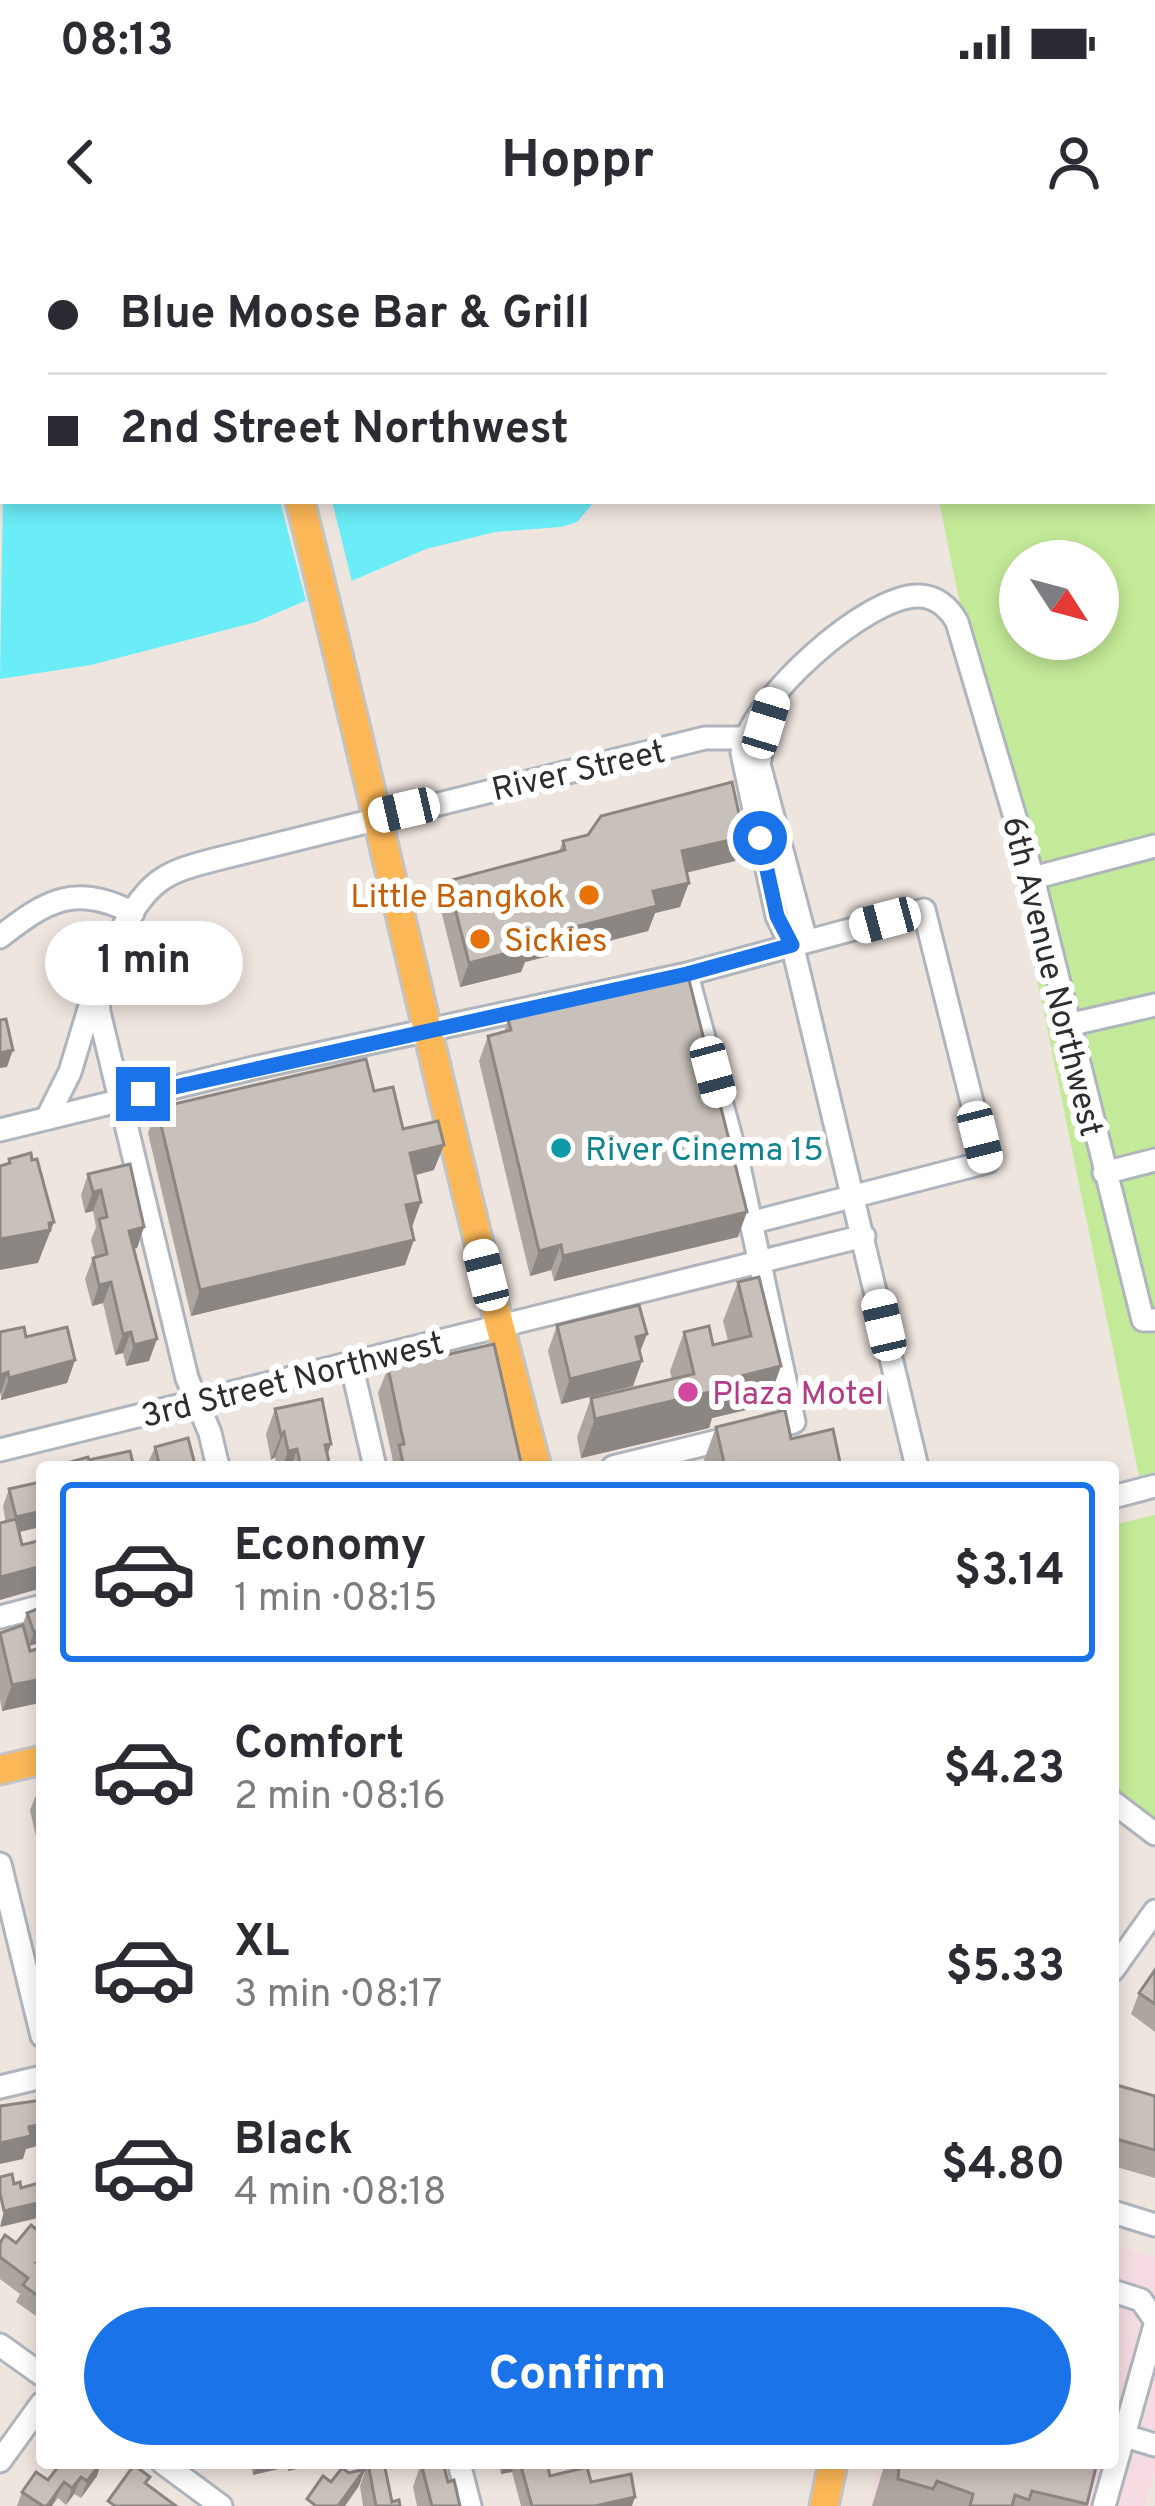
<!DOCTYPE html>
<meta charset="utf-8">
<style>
body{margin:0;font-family:Overpass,sans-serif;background:#f2f2f3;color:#2b2b33;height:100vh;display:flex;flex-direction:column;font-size:45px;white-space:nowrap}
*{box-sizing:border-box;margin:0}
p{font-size:39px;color:#7c7c81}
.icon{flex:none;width:66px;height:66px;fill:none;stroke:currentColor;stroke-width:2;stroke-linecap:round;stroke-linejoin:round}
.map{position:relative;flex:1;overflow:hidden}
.side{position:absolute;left:36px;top:1221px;width:1083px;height:1008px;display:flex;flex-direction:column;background:#fff;border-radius:12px;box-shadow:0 6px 18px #0003}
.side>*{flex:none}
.banner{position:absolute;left:0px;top:0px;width:1155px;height:264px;box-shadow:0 6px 18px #0003;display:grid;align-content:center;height:264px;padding:0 48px;background:#fff}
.needle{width:78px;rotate:126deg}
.tools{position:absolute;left:999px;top:300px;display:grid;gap:24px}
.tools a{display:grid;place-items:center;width:120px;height:120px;border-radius:50%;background:#fff;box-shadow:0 6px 18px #0003;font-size:60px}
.end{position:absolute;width:54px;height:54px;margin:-27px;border:15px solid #1a73e8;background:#fff;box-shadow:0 0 0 6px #fff}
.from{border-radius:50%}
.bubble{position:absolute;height:84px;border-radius:42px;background:#fff;box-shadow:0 6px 18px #0003;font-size:39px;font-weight:700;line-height:84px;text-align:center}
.car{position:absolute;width:36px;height:72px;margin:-36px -18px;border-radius:15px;box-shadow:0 0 9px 3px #0007;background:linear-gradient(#fff 24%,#345 0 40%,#fff 0 76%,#345 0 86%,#fff 0)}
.banner b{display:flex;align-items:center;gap:42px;height:114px;font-size:45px}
.banner b+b{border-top:3px solid #e1e1e2}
.banner i{width:30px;height:30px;background:#2b2b33}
ul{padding:21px 0 0;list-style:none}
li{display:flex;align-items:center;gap:36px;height:180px;margin:0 24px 18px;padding:0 24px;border:6px solid transparent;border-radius:12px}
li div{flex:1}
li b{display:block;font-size:45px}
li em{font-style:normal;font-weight:700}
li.current{border-color:#1a73e8}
li>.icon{width:108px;height:108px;stroke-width:1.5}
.action{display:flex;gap:24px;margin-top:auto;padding:24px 48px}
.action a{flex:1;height:138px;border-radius:72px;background:#1a73e8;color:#fff;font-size:48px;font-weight:700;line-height:138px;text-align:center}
.status{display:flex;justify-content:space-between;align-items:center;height:84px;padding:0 60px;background:#fff;direction:ltr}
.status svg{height:33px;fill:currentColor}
header{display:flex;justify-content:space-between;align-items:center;height:156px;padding:0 48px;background:#fff;font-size:54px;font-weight:700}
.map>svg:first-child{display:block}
.medical{fill:#f6dce2}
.green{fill:#c3ea98;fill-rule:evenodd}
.water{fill:#6bedf8}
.pier{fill:#efe5df}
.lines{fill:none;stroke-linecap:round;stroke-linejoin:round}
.minor-casing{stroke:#afb5bd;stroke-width:27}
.major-casing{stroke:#c4c4c4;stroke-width:33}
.minor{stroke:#fff;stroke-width:21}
.major{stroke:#fcb757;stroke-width:27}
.wall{fill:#aca5a0}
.shaded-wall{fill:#8c8682}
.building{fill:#c8c0ba;stroke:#8c8682;stroke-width:3}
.route{stroke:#1a73e8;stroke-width:15}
.food-dot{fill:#e8710a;stroke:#fff;stroke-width:4.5}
.culture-dot{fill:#0f9aa8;stroke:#fff;stroke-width:4.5}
.hotel-dot{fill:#d1479c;stroke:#fff;stroke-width:4.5}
.labels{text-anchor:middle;stroke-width:12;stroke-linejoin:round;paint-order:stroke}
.street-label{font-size:33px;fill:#2d2d2d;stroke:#fff}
.food-label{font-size:33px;fill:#c56008;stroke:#fff;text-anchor:end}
.culture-label{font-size:33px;fill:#0d838f;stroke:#fff;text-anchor:start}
.hotel-label{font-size:33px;fill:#b23c85;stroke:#fff;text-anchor:start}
</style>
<div class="status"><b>08:13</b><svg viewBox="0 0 49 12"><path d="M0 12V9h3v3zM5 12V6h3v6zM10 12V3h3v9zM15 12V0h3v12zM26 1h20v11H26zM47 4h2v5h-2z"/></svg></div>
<header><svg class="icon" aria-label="back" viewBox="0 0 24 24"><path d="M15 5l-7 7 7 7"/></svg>Hoppr<svg class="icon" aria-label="person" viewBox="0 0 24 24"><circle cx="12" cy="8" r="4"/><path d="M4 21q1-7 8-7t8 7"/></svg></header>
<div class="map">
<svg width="1155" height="2266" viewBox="0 0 1155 2266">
<rect width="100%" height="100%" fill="#efe5df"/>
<!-- medical -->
<path class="medical" d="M1113 2004 1155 2017V2232L1144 2266H870L878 2223H1113Z"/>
<!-- green -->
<g class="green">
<path d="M0 0H820L3 3 0 251Z"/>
<path d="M1155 35V1232L1139 1236 939 261H1152ZM1020 321H1098V399H1020Z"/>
<path d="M1155 1275V1589L1113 1558V1285Z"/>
</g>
<!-- water -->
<g class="water">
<path d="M820 0H1155V38L1152 40V3H816Z"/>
<path d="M3 249V261H595L577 282 561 287 495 292 426 309 256 382 91 425 0 439Z"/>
</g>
<!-- pier -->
<path class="pier" d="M280 261H332L353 346 307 365Z"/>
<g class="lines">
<!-- minor casing -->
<g class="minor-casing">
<g id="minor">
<path d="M771 465 759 524 806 701"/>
<path d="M1033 638 1155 606"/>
<path d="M0 697C47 660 76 643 133 673"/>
<path d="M687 735 740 931 794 1182 764 1189"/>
<path d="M1068 785 1155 765"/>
<path d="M47 878 70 832 93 756"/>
<path d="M0 890 253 828 687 734 924 670 987 922 750 983"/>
<path d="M1104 933 1155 920"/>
<path d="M351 1123 375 1227"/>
<path d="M0 1210 864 996"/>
<path d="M218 1227 210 1193 187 1138 99 772C95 735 128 665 158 642 174 630 194 625 213 620L705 498H744"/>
<path d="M613 1227 734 1197"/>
<path d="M917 1227 794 712 777 676 742 513C748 462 868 353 920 356 937 357 949 368 957 382L1033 638 1143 1080H1155"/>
<path d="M1113 1257 1155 1246"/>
<path d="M0 1377 42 1366"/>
<path d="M1113 1562 1155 1594"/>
<path d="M0 1624 42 1796"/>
<path d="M1113 1730 1155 1671"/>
<path d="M0 1847 42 1837"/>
<path d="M1113 1972 1155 1985"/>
<path d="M1113 2051 1141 2060 1155 2080"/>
<path d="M0 2105 42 2135"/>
<path d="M1125 2196 1155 2205"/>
<path d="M0 2221 42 2163"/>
<path d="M163 2223 221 2266"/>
<path d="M459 2223 470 2266"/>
<path d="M1104 2266 1155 2085"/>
</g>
</g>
<!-- major casing -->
<g class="major-casing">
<g id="major">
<path d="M235 0V3"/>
<path d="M300 261C382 582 450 907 537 1227"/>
<path d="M0 1530 42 1520"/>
<path d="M824 2266 833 2223"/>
</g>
</g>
<!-- minor -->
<use href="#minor" class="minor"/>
<!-- major -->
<use href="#major" class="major"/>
</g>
<!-- wall -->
<g class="wall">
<path d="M744 597 735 621 687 632 680 667 655 673 648 691 525 722 521 732 460 747 440 666 448 641 559 611 563 601Z"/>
<path d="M508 779 738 997 554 1041 551 1030 530 1036 479 821 488 796 504 792Z"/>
<path d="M374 851 434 930 415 935 412 987 405 1025 191 1076 148 893 157 868Z"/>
<path d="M88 934 144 987 137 1008 133 1009 149 1121 126 1126 123 1113 115 1115 103 1063 92 1066 85 1039 93 1018 95 1017 91 1000 96 987 93 971 85 973 81 955Z"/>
<path d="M738 1042 781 1126 767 1165 712 1178 709 1188 581 1218 577 1197 591 1158 672 1139 670 1131 684 1092 713 1105 728 1101 723 1081Z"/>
<path d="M557 1085 647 1094 640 1112 642 1121 633 1146 561 1164 548 1111Z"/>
<path d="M0 1092 26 1097 75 1120 67 1143 1 1160Z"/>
<path d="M388 1128 522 1227H391L393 1221 378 1153Z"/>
<path d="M275 1169 327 1215 329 1222 327 1227H277L275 1217 271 1220 266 1194Z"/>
<path d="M716 1187 791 1199 841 1227H706L704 1220Z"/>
<path d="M155 1207 194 1227H149L148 1223Z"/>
<path d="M9 1249 42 1251V1282L40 1287 19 1292 18 1355 3 1266Z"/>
<path d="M42 1367V1402L29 1406 39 1463 2 1471 0 1460V1393L22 1386 27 1373Z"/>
<path d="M42 1549V1609L39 1610 30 1570 38 1550Z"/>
<path d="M1155 1730V1792L1131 1774 1139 1753Z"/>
<path d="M1113 1844 1155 1856V1938L1113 1926Z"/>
<path d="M42 1994V2080L16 2062 20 2054 0 2039V2003H16Z"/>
<path d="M250 2223H322L288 2231 287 2227 253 2235Z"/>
<path d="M368 2223 392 2262 400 2266H363L360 2246Z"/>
<path d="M421 2223 448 2242 460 2266H417L413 2247Z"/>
<path d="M498 2223H547L550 2236 591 2242 632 2266H521L512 2232 501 2234Z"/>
<path d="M885 2223H1097L1086 2266H872Z"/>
<path d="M97 2236 81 2258 74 2254 66 2265 58 2258 52 2266H17L22 2252 48 2240Z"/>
</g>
<!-- shaded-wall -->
<g class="shaded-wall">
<path d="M744 597 735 621 673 636 682 611Z"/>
<path d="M689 643 680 667 655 673 648 691 525 722 521 732 460 747 469 723 653 651Z"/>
<path d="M13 810 7 827 0 828V813Z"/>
<path d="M444 905 434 930 401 939 410 913Z"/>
<path d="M101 950 93 971 85 973 93 952Z"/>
<path d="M421 962 412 987 397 991 406 965Z"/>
<path d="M747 972 738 997 554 1041 563 1016Z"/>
<path d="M54 982 38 1023 0 1030V999Z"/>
<path d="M144 987 137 1008 121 1012 129 991Z"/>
<path d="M414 1000 405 1025 191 1076 200 1050Z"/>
<path d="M561 1005 551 1030 530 1036 539 1011Z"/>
<path d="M111 1042 103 1063 92 1066 99 1045Z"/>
<path d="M131 1092 123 1113 115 1115 123 1094Z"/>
<path d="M647 1094 637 1119 636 1097Z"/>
<path d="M157 1099 149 1121 126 1126 134 1105Z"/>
<path d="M75 1120 67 1143 1 1160 9 1138Z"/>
<path d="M642 1121 633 1146 561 1164 570 1139Z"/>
<path d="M781 1126 767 1165 712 1178 709 1188 581 1218 595 1179 721 1141Z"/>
<path d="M8 1132 0 1155V1135Z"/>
<path d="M284 1192 275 1217 271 1220 281 1195Z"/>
<path d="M331 1204 325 1223 329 1222 327 1227H304L325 1205Z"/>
<path d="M297 1209 291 1227H283L288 1211Z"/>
<path d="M42 1271 40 1287 10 1294 16 1277Z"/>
<path d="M42 1326V1348L0 1360V1337Z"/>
<path d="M42 1390V1402L29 1406 34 1392Z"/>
<path d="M42 1439V1455L39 1463 2 1471 12 1445Z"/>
<path d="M42 1884V1905L26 1909 23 1919 0 1924V1903L29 1887Z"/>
<path d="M42 1962V1977L0 1987 4 1971Z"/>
<path d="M101 2223 97 2236 81 2258 87 2241Z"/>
<path d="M258 2223H289L287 2227 253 2235Z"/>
<path d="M291 2223H322L288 2231Z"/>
<path d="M505 2223H515L512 2232 501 2234Z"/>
<path d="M365 2229 359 2246 345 2266H338Z"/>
<path d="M81 2237 74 2254 66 2265 72 2248Z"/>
<path d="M64 2242 52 2266H47Z"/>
<path d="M635 2257 632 2266H595Z"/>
</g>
<!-- building -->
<g class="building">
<path d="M732 542 744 597 682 611 689 643 653 651 657 666 528 699 530 707 469 723 448 641 565 610 563 601 588 595 601 576Z"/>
<path d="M688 736 747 972 563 1016 561 1005 539 1011 488 796 511 790 508 779Z"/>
<path d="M6 779 13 810 0 813V780Z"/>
<path d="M366 819 374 851 393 847 403 889 438 881 444 905 410 913 421 962 406 965 414 1000 200 1050 157 868Z"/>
<path d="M31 913 32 920 37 919 54 982 49 983 50 990 0 999V926L10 923 9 919Z"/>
<path d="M130 924 144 987 129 991 157 1099 134 1105 131 1092 123 1094 111 1042 99 1045 93 1018 107 1014 99 979 107 977 101 950 93 952 88 934Z"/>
<path d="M759 1037 781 1126 721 1141 723 1149 595 1179 591 1158 694 1134 684 1092 709 1086 713 1105 751 1096 738 1042Z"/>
<path d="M639 1065 647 1094 636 1097 642 1121 570 1139 557 1085Z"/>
<path d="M24 1087 26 1097 67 1087 75 1120 9 1138 8 1132 0 1135V1092Z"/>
<path d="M494 1104 522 1227H404L399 1205 404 1204 388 1128Z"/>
<path d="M322 1159 331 1204 325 1205 329 1222 301 1227 297 1209 288 1211 284 1192 281 1195 275 1169Z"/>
<path d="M785 1170 791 1199 833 1189 841 1227H725L716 1187Z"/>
<path d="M188 1198 195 1225 187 1227H160L155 1207Z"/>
<path d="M130 1211 134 1227H64L63 1224 88 1217 89 1220Z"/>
<path d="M40 1242 42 1271 16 1277 9 1249Z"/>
<path d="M16 1279 22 1305 42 1300V1326L0 1337V1283Z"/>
<path d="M42 1367V1390L34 1392 27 1373Z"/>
<path d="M23 1385 30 1411 40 1408 42 1439 12 1445 0 1393Z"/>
<path d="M42 1549V1569L38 1550Z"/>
<path d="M1155 1730V1764L1139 1753Z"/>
<path d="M1113 1844 1155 1856V1910L1113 1898Z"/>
<path d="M42 1860V1884L29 1887 31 1896 0 1903V1866Z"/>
<path d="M12 1934 14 1944 20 1942 21 1948 42 1942V1962L4 1971 0 1953V1937Z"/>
<path d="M31 1985 42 1994V2022L37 2023 42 2026V2059L23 2045 28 2038 0 2017V2003L5 1995 16 2003Z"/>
<path d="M61 2223H101L87 2241 81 2237 72 2248 64 2242 47 2266H43L22 2252 36 2232 48 2240Z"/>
<path d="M368 2223H384L392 2262 399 2260 400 2266H376Z"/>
<path d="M421 2223H443L448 2242 454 2240 460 2266H432Z"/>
<path d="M520 2223H547L550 2236 587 2227 591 2242 631 2234 635 2257 595 2266H532Z"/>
<path d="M888 2223H1097L1087 2264 1032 2251 1029 2260 1015 2255 1012 2266H970L973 2254 937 2241 933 2249 898 2239 899 2228 887 2225Z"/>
<path d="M134 2225 150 2237 145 2243 176 2266H115L108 2261Z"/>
<path d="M342 2228 349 2233 365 2229 338 2266H316L307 2259 323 2236 331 2242Z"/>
</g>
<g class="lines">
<!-- route -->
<path class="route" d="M143 854 687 734 792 705 777 676 760 598"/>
</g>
<!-- markers -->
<g class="food-dot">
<circle cx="589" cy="655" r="12"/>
<circle cx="480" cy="699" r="12"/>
</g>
<circle class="culture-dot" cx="561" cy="908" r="12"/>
<circle class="hotel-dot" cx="688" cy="1152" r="12"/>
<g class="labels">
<!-- street labels -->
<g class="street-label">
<text transform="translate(578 529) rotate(-13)" y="12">River Street</text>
<text transform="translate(1054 736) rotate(76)" y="12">6th Avenue Northwest</text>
<text transform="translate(292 1138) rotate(-14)" y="12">3rd Street Northwest</text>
</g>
<!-- food labels -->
<g class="food-label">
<text x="565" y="667">Little Bangkok</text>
<text x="504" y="711" text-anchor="start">Sickies</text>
</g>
<!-- culture labels -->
<g class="culture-label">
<text x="585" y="920">River Cinema 15</text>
</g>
<!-- hotel labels -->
<g class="hotel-label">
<text x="712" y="1164">Plaza Motel</text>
</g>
</g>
</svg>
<div class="tools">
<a><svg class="needle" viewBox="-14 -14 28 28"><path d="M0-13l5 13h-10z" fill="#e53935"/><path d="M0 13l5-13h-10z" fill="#7c7c81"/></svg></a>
</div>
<i class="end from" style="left:760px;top:598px"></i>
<i class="end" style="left:143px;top:854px"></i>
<div class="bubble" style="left:45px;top:681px;width:198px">1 min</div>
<i class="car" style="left:766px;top:483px;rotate:17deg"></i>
<i class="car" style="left:404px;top:570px;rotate:257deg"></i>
<i class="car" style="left:885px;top:680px;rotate:255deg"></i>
<i class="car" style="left:713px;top:832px;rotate:165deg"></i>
<i class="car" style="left:980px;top:897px;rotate:166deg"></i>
<i class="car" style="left:486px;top:1035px;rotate:346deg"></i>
<i class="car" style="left:884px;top:1085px;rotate:347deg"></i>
<div class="banner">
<b><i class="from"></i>Blue Moose Bar &amp; Grill</b>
<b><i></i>2nd Street Northwest</b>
</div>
<section class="side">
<ul>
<li class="current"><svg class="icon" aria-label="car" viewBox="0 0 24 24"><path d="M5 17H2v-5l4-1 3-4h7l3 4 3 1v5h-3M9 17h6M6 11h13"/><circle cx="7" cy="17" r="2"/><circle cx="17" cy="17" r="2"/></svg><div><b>Economy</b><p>1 min · 08:15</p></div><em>$3.14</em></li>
<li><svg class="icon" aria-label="car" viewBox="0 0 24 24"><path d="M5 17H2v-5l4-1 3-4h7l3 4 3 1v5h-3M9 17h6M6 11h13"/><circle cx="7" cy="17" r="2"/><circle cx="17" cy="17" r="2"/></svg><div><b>Comfort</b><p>2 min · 08:16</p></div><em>$4.23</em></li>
<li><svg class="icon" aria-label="car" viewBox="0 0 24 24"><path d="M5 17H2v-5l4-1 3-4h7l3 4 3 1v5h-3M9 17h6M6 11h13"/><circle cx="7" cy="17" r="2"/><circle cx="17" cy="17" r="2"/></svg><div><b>XL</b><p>3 min · 08:17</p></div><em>$5.33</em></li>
<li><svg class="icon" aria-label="car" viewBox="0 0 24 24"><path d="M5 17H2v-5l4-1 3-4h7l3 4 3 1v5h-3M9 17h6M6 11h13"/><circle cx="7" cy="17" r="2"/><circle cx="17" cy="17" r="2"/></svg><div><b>Black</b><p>4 min · 08:18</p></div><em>$4.80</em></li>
</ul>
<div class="action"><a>Confirm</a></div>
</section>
</div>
